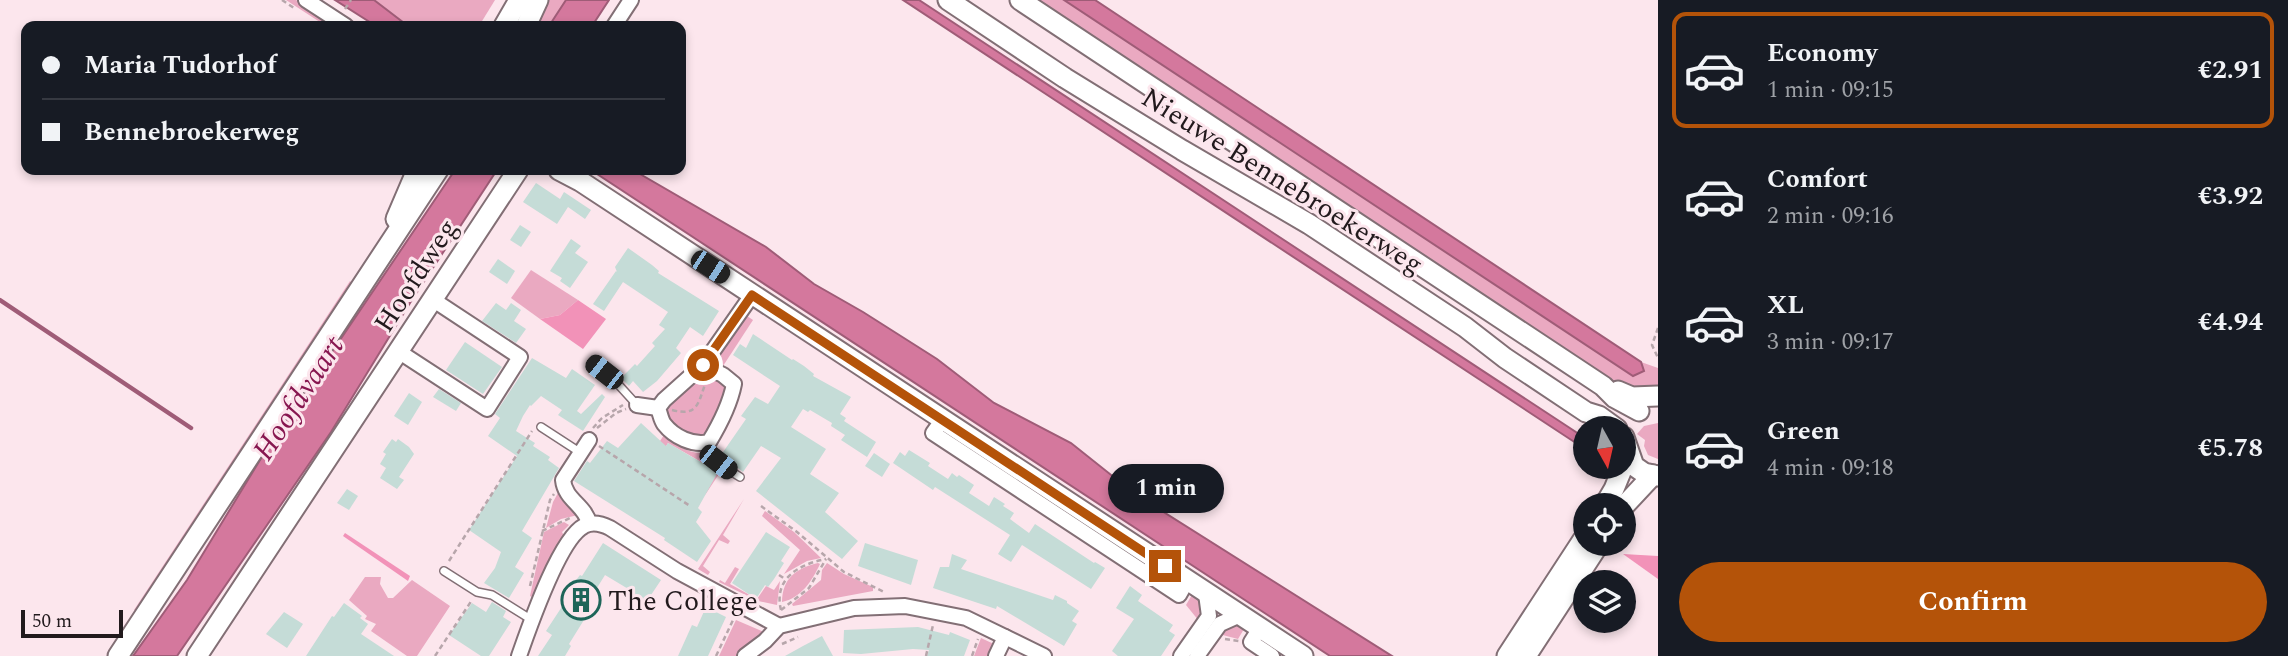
<!DOCTYPE html>
<meta charset="utf-8">
<style>
body{margin:0;font-family:Spectral,serif;background:#242831;color:#f1f3f6;height:100vh;display:flex;flex-direction:column;font-size:26px;white-space:nowrap}
*{box-sizing:border-box;margin:0}
p{font-size:23px;color:#9ea1a6}
.icon{flex:none;width:38px;height:38px;fill:none;stroke:currentColor;stroke-width:2;stroke-linecap:round;stroke-linejoin:round}
.map{position:relative;flex:1;overflow:hidden}
.drawer{display:flex;flex-direction:column;background:#171b24;width:630px}
.drawer>*{flex:none}
.hud{position:absolute;left:21px;top:21px;width:665px;height:154px;border-radius:14px;box-shadow:0 4px 10px #0003;display:grid;align-content:center;height:154px;padding:0 21px;background:#171b24}
.needle{width:46px;rotate:172deg}
.tools{position:absolute;left:1573px;top:416px;display:grid;gap:14px}
.tools a{display:grid;place-items:center;width:63px;height:63px;border-radius:50%;background:#171b24;box-shadow:0 4px 10px #0003;font-size:35px}
.scale{position:absolute;left:21px;bottom:18px;width:102px;box-sizing:border-box;padding-left:7px;border:4px solid #221a1d;border-top:0;font-size:19px;line-height:24px;white-space:nowrap;color:#221a1d;-webkit-text-stroke:5px #fce6ed;paint-order:stroke}
.end{position:absolute;width:32px;height:32px;margin:-16px;border:9px solid #b45309;background:#fff;box-shadow:0 0 0 4px #fff}
.from{border-radius:50%}
.bubble{position:absolute;height:49px;border-radius:24px;background:#171b24;box-shadow:0 4px 10px #0003;font-size:23px;font-weight:700;line-height:49px;text-align:center}
.car{position:absolute;width:21px;height:42px;margin:-21px -10px;border-radius:9px;box-shadow:0 0 5px 2px #0007;background:linear-gradient(#222 24%,#8ab4d8 0 40%,#222 0 76%,#8ab4d8 0 86%,#222 0)}
.hud b{display:flex;align-items:center;gap:24px;height:66px;font-size:26px}
.hud b+b{border-top:2px solid #363941}
.hud i{width:18px;height:18px;background:#f1f3f6}
ul{padding:12px 0 0;list-style:none}
li{display:flex;align-items:center;gap:21px;height:116px;margin:0 14px 10px;padding:0 7px;border:4px solid transparent;border-radius:14px}
li div{flex:1}
li b{display:block;font-size:26px}
li em{font-style:normal;font-weight:700}
li.on{border-color:#b45309}
li>.icon{width:63px;height:63px;stroke-width:1.5}
.primary-button{display:flex;gap:14px;margin-top:auto;padding:14px 21px}
.primary-button a{flex:1;height:80px;border-radius:42px;background:#b45309;color:#fff;font-size:28px;font-weight:700;line-height:80px;text-align:center}
main{display:flex;flex:1;min-height:0}
.map>svg:first-child{display:block}
.green{fill:#eaa9c1}
.forest{fill:#f292b8}
.water{fill:#d4789d;stroke:#9f5c77;stroke-width:2}
.lines{fill:none;stroke-linecap:round;stroke-linejoin:round}
.stream{stroke:#9f5c77;stroke-width:4.5}
.building{fill:#c5dcd7}
.lane-casing{stroke:#826f75;stroke-width:10}
.street-casing{stroke:#826f75;stroke-width:18}
.secondary-casing{stroke:#826f75;stroke-width:23}
.path{stroke:#b7a6ab;stroke-width:2.5;stroke-dasharray:5 3.5;stroke-linecap:butt}
.lane{stroke:#fff;stroke-width:7}
.street{stroke:#fff;stroke-width:14}
.secondary{stroke:#fff;stroke-width:19}
.route{stroke:#b45309;stroke-width:9}
.labels{text-anchor:middle;stroke-width:6;stroke-linejoin:round;paint-order:stroke}
.street-label{font-size:28px;fill:#221a1d;stroke:#fce6ed}
.poi-label{font-size:28px;fill:#221a1d;stroke:#fce6ed;text-anchor:start}
.water-label{font-size:30px;font-style:italic;fill:#871750;stroke:#fce6ed}
</style>
<main>
<div class="map">
<svg width="1658" height="656" viewBox="0 0 1658 656">
<rect width="100%" height="100%" fill="#fce6ed"/>
<!-- green -->
<g class="green">
<path d="M286 0H296L334 26H326Z"/>
<path d="M374 0H495L479 26H408Z"/>
<path d="M545 0H566L548 26H535Z"/>
<path d="M1026 0H1064L1633 375 1643 371 1641 362 1658 368V390L1623 389Z"/>
<path d="M531 270 578 300 560 315 540 319 511 298Z"/>
<path d="M350 281 354 285 137 610H134Z"/>
<path d="M744 314 753 320 723 366 715 360Z"/>
<path d="M700 373C711 373 718 379 725 388L713 423 703 439C688 437 677 426 666 417L667 406Z"/>
<path d="M1658 423V459L1648 455 1644 446 1645 440 1637 434 1644 426Z"/>
<path d="M664 435C676 445 688 454 704 453L708 459 721 471 705 495 710 467 668 443 663 451 640 471Z"/>
<path d="M558 493 561 499 578 515 561 519 546 528 553 502Z"/>
<path d="M744 499 723 535 730 541 728 544 719 540 703 566 710 572 708 575 698 569Z"/>
<path d="M765 511 794 532 821 558 807 561 784 574 800 550 762 516Z"/>
<path d="M564 522 569 525 562 532 565 538 534 598 530 596 544 532Z"/>
<path d="M818 563 820 564C812 581 801 598 782 602 782 579 796 568 818 563Z"/>
<path d="M827 563 844 574 873 587V591L793 606 792 604 821 580 822 570Z"/>
<path d="M735 567 739 569 730 584 757 599 766 586 774 590 780 581 777 605 758 601 719 582 720 580 725 583Z"/>
<path d="M365 577H381L380 584 388 598H393L412 580 450 606 417 656H407L371 631 376 624 365 619 367 616 349 600Z"/>
<path d="M1193 593C1202 601 1205 611 1199 621L1186 605Z"/>
<path d="M736 620 764 632 762 636 738 656H719Z"/>
<path d="M1227 624H1236L1244 629 1238 639 1215 633Z"/>
<path d="M981 638 996 645 990 656H974Z"/>
</g>
<!-- forest -->
<g class="forest">
<path d="M578 300 606 319 583 349 540 319 560 315Z"/>
<path d="M345 533 410 576 408 581 343 536Z"/>
<path d="M1623 554 1658 556V579Z"/>
</g>
<!-- water -->
<g class="water">
<path d="M335 0H374L408 26H376Z"/>
<path d="M566 0H609L592 26H549Z"/>
<path d="M903 0H919L1585 438V449Z"/>
<path d="M1064 0H1095L1641 362 1644 371 1633 376Z"/>
<path d="M455 170H497L410 303 331 432 177 656H133L187 580 271 442Z"/>
<path d="M591 170H633L766 247 814 284 863 312 937 359 994 403 1071 443 1135 494 1392 656H1330Z"/>
</g>
<g class="lines">
<!-- stream -->
<path class="stream" d="M0 300 191 428"/>
</g>
<!-- building -->
<g class="building">
<path d="M536 183 560 199 564 192 591 210 585 219 568 207 557 224 523 202Z"/>
<path d="M520 225 531 232 521 247 510 240Z"/>
<path d="M571 239 581 246 575 253 588 262 570 288 560 281 562 278 550 271Z"/>
<path d="M628 248 652 265 659 271 658 273 719 311 703 336 690 327 676 348 681 353 657 381 643 392 633 381 629 386 621 378 635 364 637 366 655 346 652 343 665 329 659 325 668 312 623 282 604 311 593 304 616 271 617 272 615 267Z"/>
<path d="M498 259 515 271 507 284 489 272Z"/>
<path d="M496 303 506 310 511 303 521 310 514 321 526 329 516 343 482 321Z"/>
<path d="M753 334 792 360 793 359 804 366 814 374 813 376 851 397 840 414 846 418 844 421 876 442 867 457 841 440 845 435 831 426 832 423 810 410 808 412 803 409 791 427 826 449 810 474 839 493 825 512 858 541 842 559 756 491 781 458 761 446 743 472 721 455 746 419 741 416 755 397 768 404 780 386 733 355 740 344 746 348Z"/>
<path d="M465 342 502 367 483 394 446 370Z"/>
<path d="M532 358 566 378 572 369 595 385 577 411 581 414 602 394 605 397 583 431 558 415 562 410 541 396 531 406 530 405 523 416 516 431 535 443 533 446 550 457 548 460 559 468 522 531 532 538 515 567 524 573 509 598 484 583 495 568 501 552 469 530 517 456 488 436 500 418 495 414Z"/>
<path d="M439 389 461 403 456 411 433 397Z"/>
<path d="M409 393 422 402 408 425 394 416Z"/>
<path d="M641 423 666 446 668 443 718 472 698 508 702 512 696 522 711 541 697 562 664 540 665 538 574 481 587 461 590 463 607 441 618 448Z"/>
<path d="M392 439 396 442 398 439 409 447 414 454 399 477 404 480 397 489 380 478 386 468 380 464 386 454 383 452Z"/>
<path d="M909 450 930 463 928 466 948 479 952 473 957 477 959 475 974 485 969 493 989 506 994 497 1005 504 1003 506 1014 513 1010 519 1029 533 1035 524 1094 563 1095 562 1105 568 1091 589 1022 545 1011 562 998 554 1010 535 935 487 933 490 893 463 900 452 905 456Z"/>
<path d="M874 453 890 464 882 477 865 466Z"/>
<path d="M347 489 358 496 349 510 337 503Z"/>
<path d="M766 532 790 547 781 561 784 563 774 579 768 587 765 585 756 599 732 583Z"/>
<path d="M603 543 661 580 645 604 633 596 635 593 605 575 592 596 597 599 569 644 571 646 565 656H538L552 635 546 631 565 602 563 601 566 596 565 592 574 589 572 581 577 579 580 575 582 576Z"/>
<path d="M865 543 918 560 911 585 858 566Z"/>
<path d="M952 554 967 560 961 569 1053 600 1055 595 1067 601V603L1079 611 1072 621 1077 624 1064 646 997 606 996 609 933 588 940 567H949Z"/>
<path d="M1130 586 1142 595 1138 601 1173 625 1169 631 1175 635 1161 656H1118L1112 651 1134 619 1116 608Z"/>
<path d="M492 602 506 611 503 617 511 622 489 656H481L449 635 472 603 486 612Z"/>
<path d="M344 603 362 616 360 618 368 624 361 634 394 656H306L332 616 334 617Z"/>
<path d="M706 607 726 617 708 656H678L692 625 697 627Z"/>
<path d="M284 612 303 624 287 648 266 634Z"/>
<path d="M918 627 949 635 950 632 970 640 964 656H927L929 650 913 649 861 654 843 653 844 630Z"/>
<path d="M822 636 833 656H785L803 646Z"/>
</g>
<g class="lines">
<!-- lane casing -->
<g class="lane-casing">
<g id="lane">
<path d="M592 363 616 382 637 405"/>
<path d="M541 427 581 453"/>
<path d="M705 443C712 459 725 468 740 477"/>
<path d="M444 571 477 592 492 595 532 620"/>
</g>
</g>
<!-- street casing -->
<g class="street-casing">
<g id="street">
<path d="M306 0 346 26"/>
<path d="M614 26 631 0"/>
<path d="M398 351 487 409 520 357 432 299"/>
<path d="M703 365 723 375 734 384C730 404 720 424 709 442 693 446 674 437 664 424 661 420 660 413 658 408L664 400 703 365 752 295"/>
<path d="M637 405 658 408"/>
<path d="M943 419 933 433 1179 595 1187 581"/>
<path d="M589 440 563 480C565 500 585 505 589 523"/>
<path d="M1260 628 1251 642 1272 656"/>
<path d="M519 656C529 628 559 539 584 526 593 521 602 524 610 528L677 571 779 626"/>
<path d="M745 656 765 641 779 626 854 608 905 606 966 618 1044 656"/>
<path d="M996 656 1005 637"/>
<path d="M1181 656 1209 616 1206 594"/>
<path d="M1197 656 1220 624 1240 615"/>
</g>
</g>
<!-- secondary casing -->
<g class="secondary-casing">
<g id="secondary">
<path d="M948 0 1065 78 1182 150 1309 224 1465 327 1505 358 1586 412 1599 416 1617 429"/>
<path d="M1020 0 1603 386 1615 398 1639 411"/>
<path d="M504 26 519 0"/>
<path d="M526 26 538 0"/>
<path d="M559 170 580 181 1303 656"/>
<path d="M396 219 417 170"/>
<path d="M1618 391 1632 397 1658 396"/>
<path d="M1624 437 1634 466 1644 473 1658 476"/>
<path d="M1604 506 1614 489 1623 467"/>
<path d="M1624 506 1653 475"/>
<path d="M118 656 438 170"/>
<path d="M197 656 518 170"/>
<path d="M1507 656 1586 535"/>
<path d="M1526 656 1599 544"/>
</g>
</g>
<!-- path -->
<g class="path">
<path d="M282 0 294 8"/>
<path d="M345 9 351 0"/>
<path d="M1658 328 1652 345 1658 358"/>
<path d="M672 410C699 417 698 402 706 382"/>
<path d="M593 428 602 418 623 405"/>
<path d="M597 428 616 413 626 409"/>
<path d="M599 446 690 506"/>
<path d="M761 506 797 532 844 572 884 592"/>
<path d="M542 531 570 518"/>
<path d="M449 561 532 431"/>
<path d="M779 575 785 579"/>
<path d="M530 586 550 500 554 494"/>
<path d="M781 610C773 578 800 564 826 559"/>
<path d="M781 610 809 588 826 559"/>
<path d="M1225 639 1239 641"/>
<path d="M782 644 798 637"/>
<path d="M435 656 472 600"/>
<path d="M716 656 734 618"/>
<path d="M926 656 933 625"/>
<path d="M972 656 978 639"/>
</g>
<!-- lane -->
<use href="#lane" class="lane"/>
<!-- street -->
<use href="#street" class="street"/>
<!-- secondary -->
<use href="#secondary" class="secondary"/>
</g>
<g class="lines">
<!-- route -->
<path class="route" d="M703 365 752 295 1165 566"/>
</g>
<!-- icons -->
<defs>
<g id="building-ring" transform="scale(2.0125)"><circle r="9.5" fill="#fce6ed" stroke="#1e6559" stroke-width="1.5"/><path d="M-4-6H4V6H1V3H-1V6H-4ZM-2.5-4.3h1.7v1.8h-1.7ZM.8-4.3h1.7v1.8H.8ZM-2.5-1h1.7V.8h-1.7ZM.8-1h1.7V.8H.8Z" fill="#1e6559"/></g>
</defs>
<g fill-rule="evenodd">
<use href="#building-ring" x="581" y="600"/>
</g>
<g class="labels">
<!-- street labels -->
<g class="street-label">
<text transform="translate(1283 180) rotate(32)" y="10">Nieuwe Bennebroekerweg</text>
<text transform="translate(415 275) rotate(-57)" y="10">Hoofdweg</text>
</g>
<!-- poi labels -->
<g class="poi-label">
<text x="608" y="610">The College</text>
</g>
<!-- water labels -->
<g class="water-label">
<text transform="translate(298 398) rotate(-57)" y="10">Hoofdvaart</text>
</g>
</g>
</svg>
<div class="tools">
<a><svg class="needle" viewBox="-14 -14 28 28"><path d="M0-13l5 13h-10z" fill="#e53935"/><path d="M0 13l5-13h-10z" fill="#9ea1a6"/></svg></a>
<a><svg class="icon" aria-label="locate" viewBox="0 0 24 24"><circle cx="12" cy="12" r="6"/><path d="M12 2v4M12 18v4M2 12h4M18 12h4"/></svg></a>
<a><svg class="icon" aria-label="layers" viewBox="0 0 24 24"><path d="M12 4l9 5-9 5-9-5zM3 14l9 5 9-5"/></svg></a>
</div>
<div class="scale">50 m</div>
<i class="end from" style="left:703px;top:365px"></i>
<i class="end" style="left:1165px;top:566px"></i>
<div class="bubble" style="left:1108px;top:464px;width:116px">1 min</div>
<i class="car" style="left:710px;top:267px;rotate:123deg"></i>
<i class="car" style="left:604px;top:372px;rotate:308deg"></i>
<i class="car" style="left:718px;top:462px;rotate:128deg"></i>
<div class="hud">
<b><i class="from"></i>Maria Tudorhof</b>
<b><i></i>Bennebroekerweg</b>
</div>
</div>
<section class="drawer">
<ul>
<li class="on"><svg class="icon" aria-label="car" viewBox="0 0 24 24"><path d="M5 17H2v-5l4-1 3-4h7l3 4 3 1v5h-3M9 17h6M6 11h13"/><circle cx="7" cy="17" r="2"/><circle cx="17" cy="17" r="2"/></svg><div><b>Economy</b><p>1 min · 09:15</p></div><em>€2.91</em></li>
<li><svg class="icon" aria-label="car" viewBox="0 0 24 24"><path d="M5 17H2v-5l4-1 3-4h7l3 4 3 1v5h-3M9 17h6M6 11h13"/><circle cx="7" cy="17" r="2"/><circle cx="17" cy="17" r="2"/></svg><div><b>Comfort</b><p>2 min · 09:16</p></div><em>€3.92</em></li>
<li><svg class="icon" aria-label="car" viewBox="0 0 24 24"><path d="M5 17H2v-5l4-1 3-4h7l3 4 3 1v5h-3M9 17h6M6 11h13"/><circle cx="7" cy="17" r="2"/><circle cx="17" cy="17" r="2"/></svg><div><b>XL</b><p>3 min · 09:17</p></div><em>€4.94</em></li>
<li><svg class="icon" aria-label="car" viewBox="0 0 24 24"><path d="M5 17H2v-5l4-1 3-4h7l3 4 3 1v5h-3M9 17h6M6 11h13"/><circle cx="7" cy="17" r="2"/><circle cx="17" cy="17" r="2"/></svg><div><b>Green</b><p>4 min · 09:18</p></div><em>€5.78</em></li>
</ul>
<div class="primary-button"><a>Confirm</a></div>
</section>
</main>
